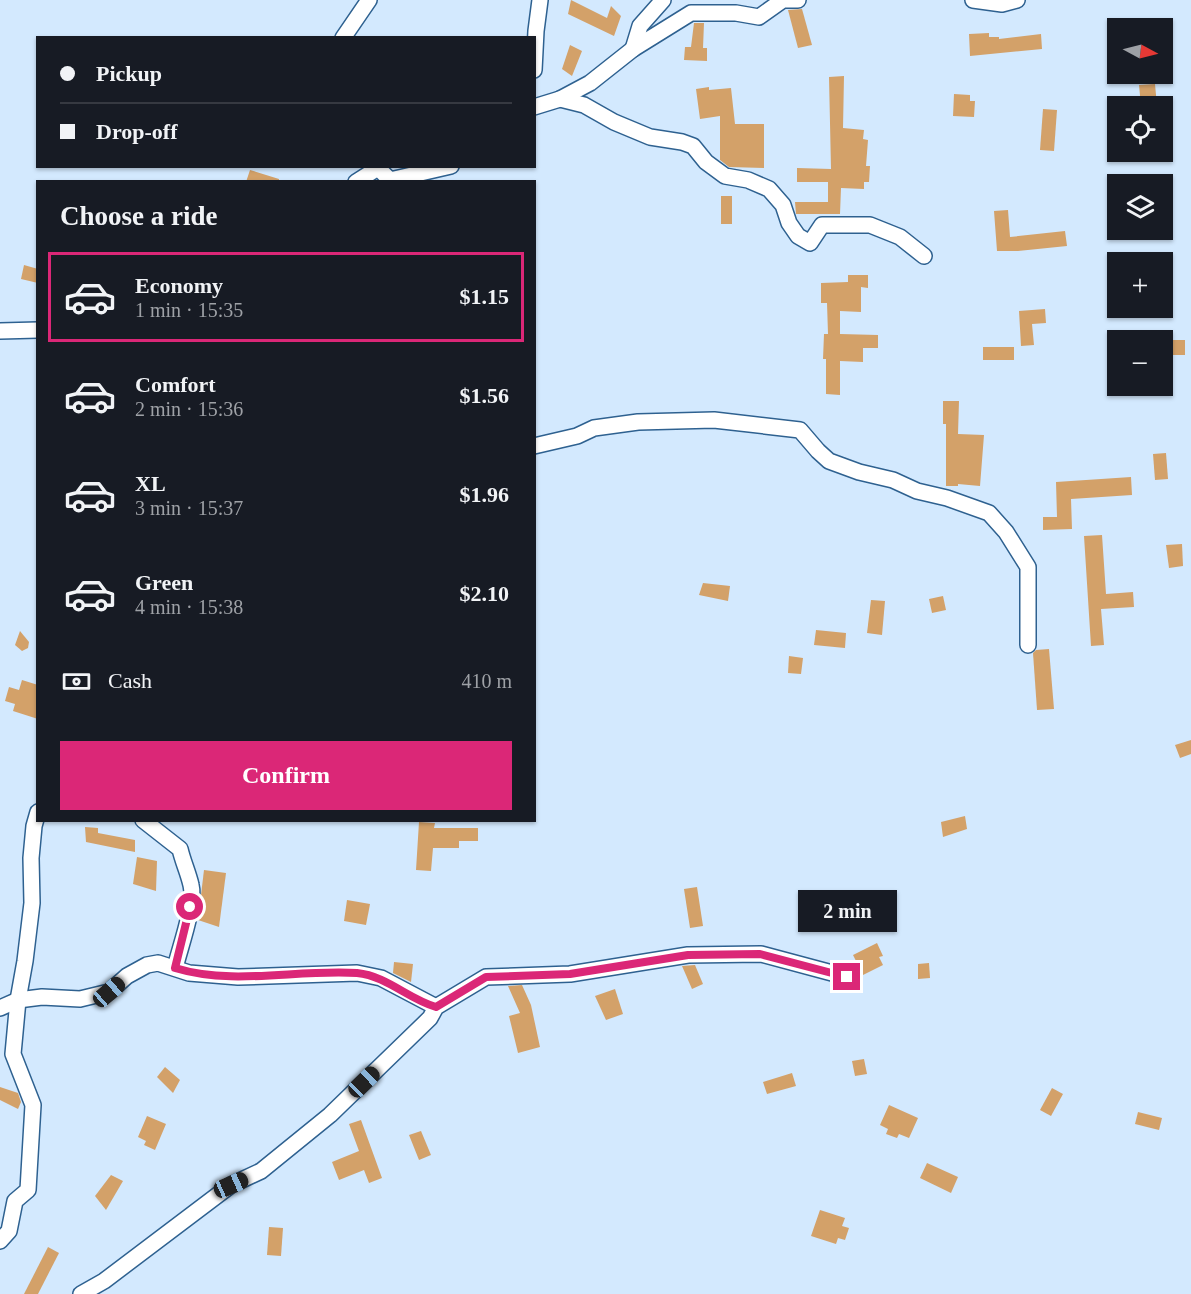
<!DOCTYPE html>
<meta charset="utf-8">
<style>
body{margin:0;font-family:"Times New Roman",serif;background:#20242c;color:#f1f3f6;height:100vh;display:flex;flex-direction:column;font-size:22px;white-space:nowrap}
*{box-sizing:border-box;margin:0}
p{font-size:20px;color:#9ea1a6}
.icon{flex:none;width:33px;height:33px;fill:none;stroke:currentColor;stroke-width:2;stroke-linecap:round;stroke-linejoin:round}
.map{position:relative;flex:1;overflow:hidden}
.sheet{position:absolute;left:36px;top:180px;width:500px;height:642px;display:flex;flex-direction:column;background:#171b24;border-radius:0px;box-shadow:0 2px 4px #0004}
.sheet>*{flex:none}
.hud{position:absolute;left:36px;top:36px;width:500px;height:132px;border-radius:0px;box-shadow:0 2px 4px #0004;display:grid;align-content:center;height:132px;padding:0 24px;background:#171b24}
.needle{width:39px;rotate:97deg}
.controls{position:absolute;left:1107px;top:18px;display:grid;gap:12px}
.controls a{display:grid;place-items:center;width:66px;height:66px;border-radius:0px;background:#171b24;box-shadow:0 2px 4px #0004;font-size:30px}
.end{position:absolute;width:27px;height:27px;margin:-14px;border:8px solid #db2777;background:#fff;box-shadow:0 0 0 3px #fff}
.from{border-radius:50%}
.bubble{position:absolute;height:42px;border-radius:0px;background:#171b24;box-shadow:0 2px 4px #0004;font-size:20px;font-weight:700;line-height:42px;text-align:center}
.car{position:absolute;width:18px;height:36px;margin:-18px -9px;border-radius:8px;box-shadow:0 0 4px 2px #0007;background:linear-gradient(#222 24%,#8ab4d8 0 40%,#222 0 76%,#8ab4d8 0 86%,#222 0)}
.hud b{display:flex;align-items:center;gap:21px;height:57px;font-size:22px}
.hud b+b{border-top:2px solid #363941}
.hud i{width:15px;height:15px;background:#f1f3f6}
ul{padding:0;list-style:none}
li{display:flex;align-items:center;gap:18px;height:90px;margin:0 12px 9px;padding:0 12px;border:3px solid transparent;border-radius:0px}
li div{flex:1}
li b{display:block;font-size:22px}
li em{font-style:normal;font-weight:700}
li.current{border-color:#db2777}
li>.icon{width:54px;height:54px;stroke-width:1.5}
h2{padding:0 24px;font-size:27px;line-height:72px}
.pay{display:flex;align-items:center;gap:15px;height:66px;padding:0 24px;font-size:22px}
.pay p{margin-inline-start:auto}
.cta{display:flex;gap:12px;margin-top:auto;padding:12px 24px}
.cta a{flex:1;height:69px;border-radius:0px;background:#db2777;color:#fff;font-size:24px;font-weight:700;line-height:69px;text-align:center}
.map>svg:first-child{display:block}
.building{fill:#d3a169}
.lines{fill:none;stroke-linecap:round;stroke-linejoin:round}
.street-casing{stroke:#2e6190;stroke-width:18}
.street{stroke:#fff;stroke-width:15}
.route{stroke:#db2777;stroke-width:8}
</style>
<div class="map">
<svg width="1191" height="1294" viewBox="0 0 1191 1294">
<rect width="100%" height="100%" fill="#d3e9fe"/>
<!-- building -->
<g class="building">
<path d="M571 0 607 18 611 6 621 16 614 36 568 14Z"/>
<path d="M802 9 812 45 798 48 788 10Z"/>
<path d="M694 23H704L703 48H707V61L684 60 685 47H691Z"/>
<path d="M989 33V37H999V39L1041 34 1042 49 970 56 969 34Z"/>
<path d="M570 45 582 51 572 76 562 69Z"/>
<path d="M844 76 843 128 864 130 863 139 868 140 866 166H870L869 182H864V189L841 188 840 214H796L795 202H828V182H797V168L831 169 829 77Z"/>
<path d="M1155 84 1157 106H1141L1139 85Z"/>
<path d="M709 87V90L731 88 735 124H764V168L729 167 720 160V116L700 119 696 89Z"/>
<path d="M954 94 970 95V101H975L974 117 953 116Z"/>
<path d="M1043 109 1057 110 1054 151 1040 150Z"/>
<path d="M250 170 279 179V182H246Z"/>
<rect x="721" y="196" width="11" height="28"/>
<path d="M1008 210 1010 237 1065 231 1067 246 1018 251H997L994 211Z"/>
<path d="M24 265 38 269V283L21 279Z"/>
<path d="M848 275H868V288L861 287V312L840 311V334L878 335V348H863V362L840 361V395L826 394V359H823L824 334H828L827 303H821V283L848 282Z"/>
<path d="M1045 309 1046 323 1032 324 1034 345 1021 346 1019 311Z"/>
<rect x="1162" y="340" width="23" height="15"/>
<rect x="983" y="347" width="31" height="13"/>
<path d="M943 401H959L958 434 984 435 980 486 958 484V486H946V424H943Z"/>
<path d="M1166 453 1168 479 1155 480 1153 454Z"/>
<path d="M1131 477 1132 495 1071 499 1072 529 1043 530V517H1057L1056 482Z"/>
<path d="M1102 535 1106 594 1133 592 1134 607 1101 609 1104 645 1091 646 1084 536Z"/>
<path d="M1182 544 1183 566 1169 568 1166 545Z"/>
<path d="M703 583 730 586 728 601 699 595Z"/>
<path d="M943 596 946 610 932 613 929 599Z"/>
<path d="M871 600 885 601 882 635 867 633Z"/>
<path d="M816 630 846 633 845 648 814 645Z"/>
<path d="M20 631 29 642 28 648 22 651 15 645Z"/>
<path d="M1049 649 1054 709 1037 710 1033 653 1036 650Z"/>
<path d="M789 656 803 658 801 674 788 673Z"/>
<path d="M22 680 38 685V719L13 711 15 704 5 701 9 687 19 690Z"/>
<path d="M1191 740V754L1180 758 1175 745Z"/>
<path d="M965 816 967 829 943 837 941 822Z"/>
<path d="M419 822 435 823 434 828H478V841H459V848H433L431 871 416 870Z"/>
<path d="M85 827 98 828V833L135 840V852L86 842Z"/>
<path d="M137 857 157 861 156 891 133 884Z"/>
<path d="M204 870 226 873 219 927 198 920Z"/>
<path d="M697 887 703 926 690 928 684 889Z"/>
<path d="M347 900 370 904 366 925 344 921Z"/>
<path d="M877 943 883 956 879 957 883 965 863 975 853 955Z"/>
<path d="M394 962 413 964 411 982 393 973Z"/>
<path d="M929 963 930 978 918 979V964Z"/>
<path d="M695 965 703 984 692 989 682 966Z"/>
<path d="M522 985 531 1005 540 1047 518 1053 509 1016 520 1013 508 986Z"/>
<path d="M615 989 623 1014 606 1020 595 996Z"/>
<path d="M864 1059 867 1074 855 1076 852 1061Z"/>
<path d="M165 1067 180 1080 173 1093 157 1077Z"/>
<path d="M792 1073 796 1086 767 1094 763 1082Z"/>
<path d="M0 1087 18 1093 21 1102 18 1109 0 1100Z"/>
<path d="M1052 1088 1063 1094 1051 1116 1040 1110Z"/>
<path d="M889 1105 918 1118 909 1138 899 1134 897 1138 886 1134 888 1129 880 1125Z"/>
<path d="M1138 1112 1162 1118 1159 1130 1135 1124Z"/>
<path d="M147 1116 166 1124 155 1150 144 1145 146 1141 138 1137Z"/>
<path d="M361 1120 382 1178 369 1183 364 1170 339 1180 332 1162 359 1151 349 1124Z"/>
<path d="M421 1131 431 1155 419 1160 409 1135Z"/>
<path d="M927 1163 958 1177 951 1193 920 1178Z"/>
<path d="M111 1175 123 1181 106 1210 95 1196Z"/>
<path d="M820 1210 845 1218 842 1226 849 1228 845 1240 838 1238 836 1244 811 1236Z"/>
<path d="M269 1227 283 1228 281 1256 267 1255Z"/>
<path d="M48 1247 59 1253 38 1294H24Z"/>
</g>
<g class="lines">
<!-- street casing -->
<g class="street-casing">
<g id="street">
<path d="M973 0 1002 4 1017 0"/>
<path d="M343 38 369 0"/>
<path d="M633 49 640 26 663 0"/>
<path d="M534 70 536 31 540 0"/>
<path d="M560 99 584 105 614 122 650 137 682 142 693 146 706 162 725 176 748 180 769 189 783 205 789 223 798 236 810 243 822 225H870L900 237 924 256"/>
<path d="M534 107 560 99 590 83 633 49 691 13H736L759 17 783 0H798"/>
<path d="M356 182 378 168 390 180 451 166"/>
<path d="M0 331 38 330"/>
<path d="M534 446 577 436 594 428 638 422 714 420 800 430 818 451 829 461 859 472 893 480 917 491 947 498 989 513 1006 532 1028 567V645"/>
<path d="M143 820 180 849C183 862 188 872 191 885 196 904 180 947 175 968"/>
<path d="M0 1008 18 1000 42 997 80 999 109 992 127 976 147 965 158 963 189 973 238 977 357 973 381 978 436 1007"/>
<path d="M0 1241 9 1231 15 1201 28 1190 33 1105 13 1054 18 1000 25 961 32 903 31 858 34 826 38 812"/>
<path d="M81 1294 104 1281 231 1185 261 1171 330 1115 430 1018 436 1007 486 977 570 974 688 955 761 954 847 977"/>
</g>
</g>
<!-- street -->
<use href="#street" class="street"/>
</g>
<g class="lines">
<!-- route -->
<path class="route" d="M190 907 175 968C234 986 296 969 357 973 387 976 408 999 436 1007L486 977 570 974 688 955 760 954 847 977"/>
</g>
</svg>
<div class="controls">
<a><svg class="needle" viewBox="-14 -14 28 28"><path d="M0-13l5 13h-10z" fill="#e53935"/><path d="M0 13l5-13h-10z" fill="#9ea1a6"/></svg></a>
<a><svg class="icon" aria-label="locate" viewBox="0 0 24 24"><circle cx="12" cy="12" r="6"/><path d="M12 2v4M12 18v4M2 12h4M18 12h4"/></svg></a>
<a><svg class="icon" aria-label="layers" viewBox="0 0 24 24"><path d="M12 4l9 5-9 5-9-5zM3 14l9 5 9-5"/></svg></a>
<a>+</a>
<a>−</a>
</div>
<i class="end from" style="left:190px;top:907px"></i>
<i class="end" style="left:847px;top:977px"></i>
<div class="bubble" style="left:798px;top:890px;width:99px">2 min</div>
<i class="car" style="left:109px;top:992px;rotate:49deg"></i>
<i class="car" style="left:364px;top:1082px;rotate:46deg"></i>
<i class="car" style="left:231px;top:1185px;rotate:66deg"></i>
<div class="hud">
<b><i class="from"></i>Pickup</b>
<b><i></i>Drop-off</b>
</div>
<section class="sheet">
<h2>Choose a ride</h2>
<ul>
<li class="current"><svg class="icon" aria-label="car" viewBox="0 0 24 24"><path d="M5 17H2v-5l4-1 3-4h7l3 4 3 1v5h-3M9 17h6M6 11h13"/><circle cx="7" cy="17" r="2"/><circle cx="17" cy="17" r="2"/></svg><div><b>Economy</b><p>1 min · 15:35</p></div><em>$1.15</em></li>
<li><svg class="icon" aria-label="car" viewBox="0 0 24 24"><path d="M5 17H2v-5l4-1 3-4h7l3 4 3 1v5h-3M9 17h6M6 11h13"/><circle cx="7" cy="17" r="2"/><circle cx="17" cy="17" r="2"/></svg><div><b>Comfort</b><p>2 min · 15:36</p></div><em>$1.56</em></li>
<li><svg class="icon" aria-label="car" viewBox="0 0 24 24"><path d="M5 17H2v-5l4-1 3-4h7l3 4 3 1v5h-3M9 17h6M6 11h13"/><circle cx="7" cy="17" r="2"/><circle cx="17" cy="17" r="2"/></svg><div><b>XL</b><p>3 min · 15:37</p></div><em>$1.96</em></li>
<li><svg class="icon" aria-label="car" viewBox="0 0 24 24"><path d="M5 17H2v-5l4-1 3-4h7l3 4 3 1v5h-3M9 17h6M6 11h13"/><circle cx="7" cy="17" r="2"/><circle cx="17" cy="17" r="2"/></svg><div><b>Green</b><p>4 min · 15:38</p></div><em>$2.10</em></li>
</ul>
<div class="pay"><svg class="icon" aria-label="cash" viewBox="0 0 24 24"><path d="M3 7h18v10H3z"/><circle cx="12" cy="12" r="2"/></svg>Cash<p>410 m</p></div>
<div class="cta"><a>Confirm</a></div>
</section>
</div>
